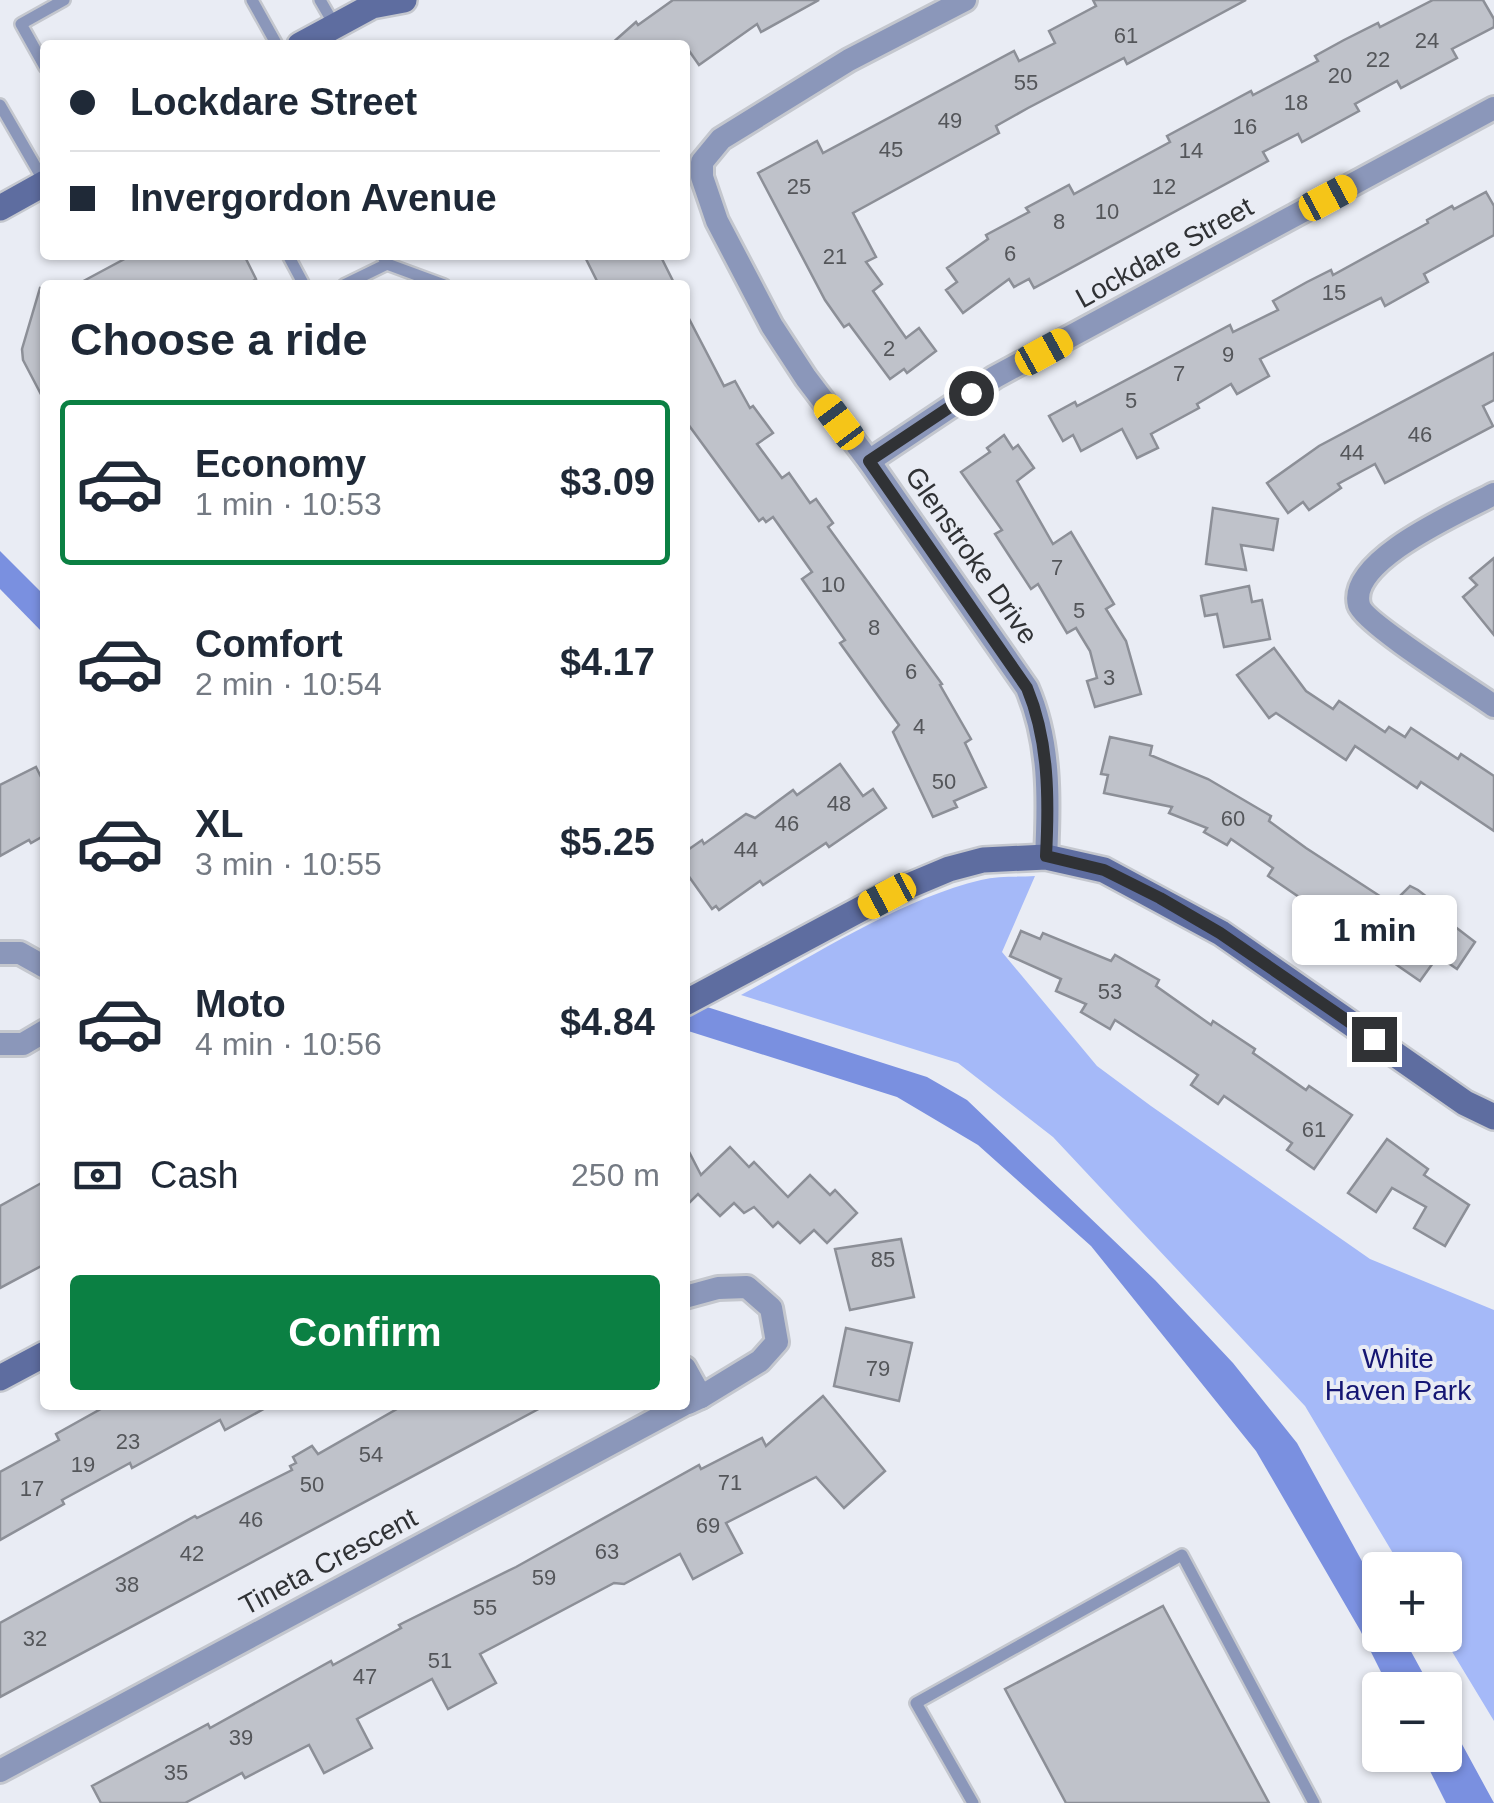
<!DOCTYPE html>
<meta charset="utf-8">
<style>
body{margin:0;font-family:Arial,sans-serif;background:#f6f6f7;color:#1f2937;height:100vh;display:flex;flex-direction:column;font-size:38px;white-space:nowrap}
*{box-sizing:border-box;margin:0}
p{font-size:32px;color:#747a83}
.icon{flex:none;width:55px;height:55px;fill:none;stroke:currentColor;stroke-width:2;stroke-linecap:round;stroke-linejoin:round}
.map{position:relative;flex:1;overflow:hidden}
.sheet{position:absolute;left:40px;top:280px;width:650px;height:1130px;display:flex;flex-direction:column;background:#fff;border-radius:10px;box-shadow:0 2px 8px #0004}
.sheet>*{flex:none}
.banner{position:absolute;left:40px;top:40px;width:650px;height:220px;border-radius:10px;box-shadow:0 2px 8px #0004;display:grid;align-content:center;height:220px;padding:0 30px;background:#fff}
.controls{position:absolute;left:1362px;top:1552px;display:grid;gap:20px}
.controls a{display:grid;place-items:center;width:100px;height:100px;border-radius:10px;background:#fff;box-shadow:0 2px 8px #0004;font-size:50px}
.end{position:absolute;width:45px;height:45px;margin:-22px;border:12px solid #303235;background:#fff;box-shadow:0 0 0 5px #fff}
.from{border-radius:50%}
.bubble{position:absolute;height:70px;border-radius:10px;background:#fff;box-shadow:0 2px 8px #0004;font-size:32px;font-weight:700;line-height:70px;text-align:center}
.car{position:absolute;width:30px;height:60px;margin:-30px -15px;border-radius:12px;box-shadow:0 0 8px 2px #0007;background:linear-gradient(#f5c518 24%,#345 0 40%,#f5c518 0 76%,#345 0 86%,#f5c518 0)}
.banner b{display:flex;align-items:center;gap:35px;height:95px;font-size:38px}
.banner b+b{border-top:2px solid #e0e1e3}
.banner i{width:25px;height:25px;background:#1f2937}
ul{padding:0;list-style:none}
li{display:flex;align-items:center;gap:30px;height:165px;margin:0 20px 15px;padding:0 10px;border:5px solid transparent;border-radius:10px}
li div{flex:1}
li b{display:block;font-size:38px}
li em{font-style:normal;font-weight:700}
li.current{border-color:#0b8043}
li>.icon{width:90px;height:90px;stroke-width:1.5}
h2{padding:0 30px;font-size:45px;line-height:120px}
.pay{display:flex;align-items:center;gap:25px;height:110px;padding:0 30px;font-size:38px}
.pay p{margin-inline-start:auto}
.button{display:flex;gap:20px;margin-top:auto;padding:20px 30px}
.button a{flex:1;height:115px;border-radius:10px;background:#0b8043;color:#fff;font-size:40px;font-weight:700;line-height:115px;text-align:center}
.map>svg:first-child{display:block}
.green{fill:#a5b9f8}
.water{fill:#7a90e0}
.building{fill:#bfc2ca;stroke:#8c8f97;stroke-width:2.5}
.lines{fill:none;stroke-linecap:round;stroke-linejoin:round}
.lane-casing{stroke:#c4c7ce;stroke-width:16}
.street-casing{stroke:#c4c7ce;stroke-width:28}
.secondary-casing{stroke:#c4c7ce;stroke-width:30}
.lane{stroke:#8b97ba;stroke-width:11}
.street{stroke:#8b97ba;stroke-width:22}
.secondary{stroke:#5e6da0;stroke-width:25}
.route{stroke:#303235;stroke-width:12}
.labels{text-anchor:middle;stroke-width:8;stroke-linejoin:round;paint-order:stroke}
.number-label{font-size:22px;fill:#54565a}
.street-label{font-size:28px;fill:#303235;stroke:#e9ecf4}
.park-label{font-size:28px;fill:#151673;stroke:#e9ecf4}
</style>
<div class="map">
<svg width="1494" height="1803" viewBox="0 0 1494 1803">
<rect width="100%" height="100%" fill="#e9ecf4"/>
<!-- green -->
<path class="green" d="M1035 876 1002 952 1097 1066 1151 1106 1370 1259 1494 1310V1721L1442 1635H1445V1570H1403L1305 1406 1053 1137 958 1063 741 995C813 956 901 899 981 880 998 876 1018 877 1035 876Z"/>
<!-- water -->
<g class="water">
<path d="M0 551 45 596V635L0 589Z"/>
<path d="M685 1000 927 1077 967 1100 1155 1280 1233 1363 1297 1443 1380 1594V1635H1402L1432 1690H1390L1360 1630 1256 1451 1091 1246 978 1145 897 1097 685 1030Z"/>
<path d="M1445 1713 1494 1803H1446L1422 1755H1445Z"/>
</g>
<!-- building -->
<g class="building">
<path d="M673 0H819L761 32 757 24 699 65 685 45H610L636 22 638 25Z"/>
<path d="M1093 0H1246L1127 64 1124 58 1028 108 996 126 999 133 853 213 876 257 866 262 882 284 873 291 906 338 919 328 936 351 907 373 904 369 890 379 849 324 844 327 825 300 758 173 817 141 823 153 1014 51 1019 61 1055 43 1049 31 1096 6Z"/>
<path d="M1433 0H1483L1494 19V27L1452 49 1457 58 1401 88 1397 81 1355 104 1359 111 1302 142 1298 134 1263 152 1268 161 1034 288 1029 279 1014 287 1009 279 963 313 946 290 957 282 947 268 988 239 986 235 1029 212 1026 208 1069 185 1074 194 1170 142 1167 136 1251 91 1253 95 1318 61 1315 56 1344 40 1378 23 1380 27Z"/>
<path d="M1486 192 1494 206V235L1424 274 1428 282 1385 306 1381 298 1260 359 1269 376 1237 394 1231 384 1197 404 1199 408 1151 434 1158 448 1137 458 1122 429 1081 451 1073 435 1063 441 1049 416 1075 402 1077 406 1230 325 1233 332 1278 310 1273 301 1307 282 1331 270 1333 275 1428 223 1427 220 1452 206 1454 209Z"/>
<path d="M132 255H244L256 279 247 285H76Z"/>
<path d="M584 255H660L675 285H599Z"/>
<path d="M40 288 45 289V402L23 360 22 349Z"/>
<path d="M685 311 724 386 735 381 750 408 753 406 773 433 757 444 782 478 789 473 810 503 816 499 833 523 828 527 942 684 940 685 971 739 965 743 986 787 954 801 957 807 933 817 893 732 899 725 840 643 845 640 802 579 812 572 773 517 766 522 763 518 759 521 685 420Z"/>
<path d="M1494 353V400L1483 406 1493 426 1385 483 1375 464 1338 484 1341 488 1309 510 1303 502 1288 513 1267 483 1319 446Z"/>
<path d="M1004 435 1013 449 1018 445 1034 468 1017 481 1053 544 1071 532 1114 604 1106 609 1126 641 1141 694 1095 707 1087 681 1097 678 1090 651 1076 628 1067 633 1038 584 1031 589 995 534 1002 530 961 472 990 452 987 448Z"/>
<path d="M1213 508 1278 519 1273 550 1241 545 1246 570 1206 564Z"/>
<path d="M1494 558V635L1463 597 1477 585 1470 578Z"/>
<path d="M1249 586 1252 602 1262 600 1270 639 1224 647 1217 614 1205 616 1201 596Z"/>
<path d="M1274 648 1306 691 1333 709 1339 701 1385 732 1389 727 1405 737 1411 728 1458 759 1461 754 1494 776V831L1421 782 1417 788 1355 746 1346 760 1276 713 1269 718 1237 675Z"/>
<path d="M1110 737 1152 746 1150 755 1208 779 1271 816 1269 821 1306 848 1392 904 1410 886 1418 890 1427 897 1424 903 1475 942 1457 969 1438 956 1420 981 1365 943 1366 940 1361 936 1364 931 1329 907 1324 914 1268 876 1273 868 1231 839 1227 845 1204 832 1207 828 1169 813 1172 807 1104 793 1108 775 1101 774Z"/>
<path d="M840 764 863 796 873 789 886 808 829 847 826 843 763 885 760 881 719 910 716 906 712 909 685 871V852L702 840 704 844 746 814 755 818 793 790 797 795Z"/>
<path d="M36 767 45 785V835L31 843 29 840 0 856V785Z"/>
<path d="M1021 931 1040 939 1043 933 1111 961 1115 955 1159 980 1156 986 1211 1025 1213 1021 1255 1049 1253 1053 1306 1090 1309 1086 1352 1115 1314 1169 1287 1150 1292 1143 1224 1096 1218 1104 1191 1085 1198 1075 1167 1054 1115 1020 1110 1029 1081 1012 1086 1004 1056 991 1061 979 1010 956Z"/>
<path d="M1387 1139 1428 1169 1424 1175 1469 1205 1445 1246 1414 1228 1426 1207 1392 1188 1376 1212 1348 1193Z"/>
<path d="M685 1144 701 1175 730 1147 749 1167 754 1162 788 1197 810 1175 830 1195 835 1190 857 1213 827 1243 814 1230 800 1243 778 1222 773 1227 754 1207 744 1213 734 1203 720 1216 698 1194 685 1207Z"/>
<path d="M45 1181V1264L0 1288V1206Z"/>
<path d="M901 1239 914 1297 850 1310 835 1249Z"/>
<path d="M846 1328 912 1343 899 1401 834 1386Z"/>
<path d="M823 1396 885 1471 844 1508 816 1477 726 1523 742 1553 693 1579 680 1554 624 1584 614 1583 480 1654 496 1683 448 1709 432 1679 357 1719 372 1748 324 1773 309 1745 245 1778 242 1773 185 1803H101L92 1786 208 1724 210 1728 331 1661 333 1665 401 1628 399 1625 516 1567 699 1465 701 1469 762 1438 766 1446Z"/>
<path d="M108 1405H271L225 1430 220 1420 132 1468 130 1463 62 1500 64 1504 0 1540V1472L59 1440 56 1434Z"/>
<path d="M404 1405H546L0 1697V1623L195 1516 197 1518 292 1470 290 1466 296 1463 293 1457 312 1446 318 1454Z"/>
<path d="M1163 1606 1269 1803H1066L1005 1689Z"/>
</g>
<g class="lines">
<!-- lane casing -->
<g class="lane-casing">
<g id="lane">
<path d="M252 0 277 45"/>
<path d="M320 0 335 26"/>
<path d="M45 67 21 24 64 0"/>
<path d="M0 105 45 183"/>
<path d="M288 255 304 285"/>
<path d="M382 255 387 264 444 285"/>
<path d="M344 285 387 264"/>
<path d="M973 1803 916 1703 1182 1555 1314 1803"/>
</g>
</g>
<!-- street casing -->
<g class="street-casing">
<g id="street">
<path d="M965 0 849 60 721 139 702 162V177L717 221 772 326 806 378 869 461 1027 688C1050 741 1049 799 1046 857"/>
<path d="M869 461 995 377 1494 108"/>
<path d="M1494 494C1462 511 1347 560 1359 605 1364 623 1473 691 1494 706"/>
<path d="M0 953H20L45 967"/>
<path d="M0 1044H23L45 1031"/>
<path d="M685 1297 718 1288 747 1287 771 1308 777 1342 760 1361 701 1397"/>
<path d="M685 1368 701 1397 688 1403"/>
<path d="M0 1771 683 1405"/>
</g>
</g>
<!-- secondary casing -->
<g class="secondary-casing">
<g id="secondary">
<path d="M300 45 372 6 404 0"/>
<path d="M0 208 45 183"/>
<path d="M685 1003 887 895 949 869 983 860 1046 857 1104 870 1221 933 1465 1103 1494 1117"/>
<path d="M0 1378 45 1354"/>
</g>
</g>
<!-- lane -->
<use href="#lane" class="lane"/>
<!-- street -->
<use href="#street" class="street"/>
<!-- secondary -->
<use href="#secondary" class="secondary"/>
</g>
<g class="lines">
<!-- route -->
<path class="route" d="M971 393 869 461 1027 688C1049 741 1049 799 1046 856L1104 870 1160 898 1220 933 1374 1039"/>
</g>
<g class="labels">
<!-- number labels -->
<g class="number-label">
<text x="1126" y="43">61</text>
<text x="1427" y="48">24</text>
<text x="1378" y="67">22</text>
<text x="1340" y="83">20</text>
<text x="1026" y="90">55</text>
<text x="1296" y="110">18</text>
<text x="950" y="128">49</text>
<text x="1245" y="134">16</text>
<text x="891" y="157">45</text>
<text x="1191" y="158">14</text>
<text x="799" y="194">25</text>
<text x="1164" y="194">12</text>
<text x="1107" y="219">10</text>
<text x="1059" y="229">8</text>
<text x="1010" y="261">6</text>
<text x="835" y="264">21</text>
<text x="1334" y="300">15</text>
<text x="889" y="356">2</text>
<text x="1228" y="362">9</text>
<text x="1179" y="381">7</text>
<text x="1131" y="408">5</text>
<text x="1420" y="442">46</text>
<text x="1352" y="460">44</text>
<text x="1057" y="575">7</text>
<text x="833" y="592">10</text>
<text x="1079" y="618">5</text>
<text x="874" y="635">8</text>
<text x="911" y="679">6</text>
<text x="1109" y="685">3</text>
<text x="919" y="734">4</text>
<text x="944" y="789">50</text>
<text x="839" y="811">48</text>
<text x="1233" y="826">60</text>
<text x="787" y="831">46</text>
<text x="746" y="857">44</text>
<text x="1110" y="999">53</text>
<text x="1314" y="1137">61</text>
<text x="883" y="1267">85</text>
<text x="878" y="1376">79</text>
<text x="128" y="1449">23</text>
<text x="371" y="1462">54</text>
<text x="83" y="1472">19</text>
<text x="730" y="1490">71</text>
<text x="312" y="1492">50</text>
<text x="32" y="1496">17</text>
<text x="251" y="1527">46</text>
<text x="708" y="1533">69</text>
<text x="607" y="1559">63</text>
<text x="192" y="1561">42</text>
<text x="544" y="1585">59</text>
<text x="127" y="1592">38</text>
<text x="485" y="1615">55</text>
<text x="35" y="1646">32</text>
<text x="440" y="1668">51</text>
<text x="365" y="1684">47</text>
<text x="241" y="1745">39</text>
<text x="176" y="1780">35</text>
</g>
<!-- street labels -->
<g class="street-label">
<text transform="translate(1164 252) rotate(-29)" y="10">Lockdare Street</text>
<text transform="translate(972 555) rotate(55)" y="10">Glenstroke Drive</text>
<text transform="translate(328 1561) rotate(-28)" y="10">Tineta Crescent</text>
</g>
<!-- park labels -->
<g class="park-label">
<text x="1398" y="1368">White<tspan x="1398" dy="32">Haven Park</tspan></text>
</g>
</g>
</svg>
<div class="controls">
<a>+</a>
<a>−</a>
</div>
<i class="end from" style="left:971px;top:393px"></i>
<i class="end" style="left:1374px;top:1039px"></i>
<div class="bubble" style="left:1292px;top:895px;width:165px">1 min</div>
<i class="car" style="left:1328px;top:198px;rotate:62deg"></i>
<i class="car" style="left:1044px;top:352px;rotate:61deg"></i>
<i class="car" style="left:839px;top:422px;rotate:323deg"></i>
<i class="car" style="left:887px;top:896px;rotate:242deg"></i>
<div class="banner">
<b><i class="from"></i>Lockdare Street</b>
<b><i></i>Invergordon Avenue</b>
</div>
<section class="sheet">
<h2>Choose a ride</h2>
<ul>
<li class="current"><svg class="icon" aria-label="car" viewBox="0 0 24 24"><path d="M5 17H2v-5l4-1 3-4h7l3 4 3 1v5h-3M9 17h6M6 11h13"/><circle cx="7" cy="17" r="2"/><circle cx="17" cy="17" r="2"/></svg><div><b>Economy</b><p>1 min · 10:53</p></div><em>$3.09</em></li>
<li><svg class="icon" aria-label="car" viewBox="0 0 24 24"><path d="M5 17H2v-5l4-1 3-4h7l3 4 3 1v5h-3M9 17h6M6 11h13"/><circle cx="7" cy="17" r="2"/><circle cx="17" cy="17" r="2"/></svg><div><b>Comfort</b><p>2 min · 10:54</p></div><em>$4.17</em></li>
<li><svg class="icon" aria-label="car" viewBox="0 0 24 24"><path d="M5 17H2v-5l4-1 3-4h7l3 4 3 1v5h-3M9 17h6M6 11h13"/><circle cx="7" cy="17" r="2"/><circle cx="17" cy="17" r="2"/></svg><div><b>XL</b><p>3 min · 10:55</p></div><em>$5.25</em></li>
<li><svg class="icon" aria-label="car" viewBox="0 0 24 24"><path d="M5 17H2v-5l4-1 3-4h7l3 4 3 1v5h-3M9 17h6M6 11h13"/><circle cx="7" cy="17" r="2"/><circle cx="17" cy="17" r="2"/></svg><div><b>Moto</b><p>4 min · 10:56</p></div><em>$4.84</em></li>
</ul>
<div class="pay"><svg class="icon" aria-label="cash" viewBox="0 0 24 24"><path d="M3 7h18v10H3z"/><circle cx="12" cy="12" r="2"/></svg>Cash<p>250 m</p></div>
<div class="button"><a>Confirm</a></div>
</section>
</div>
